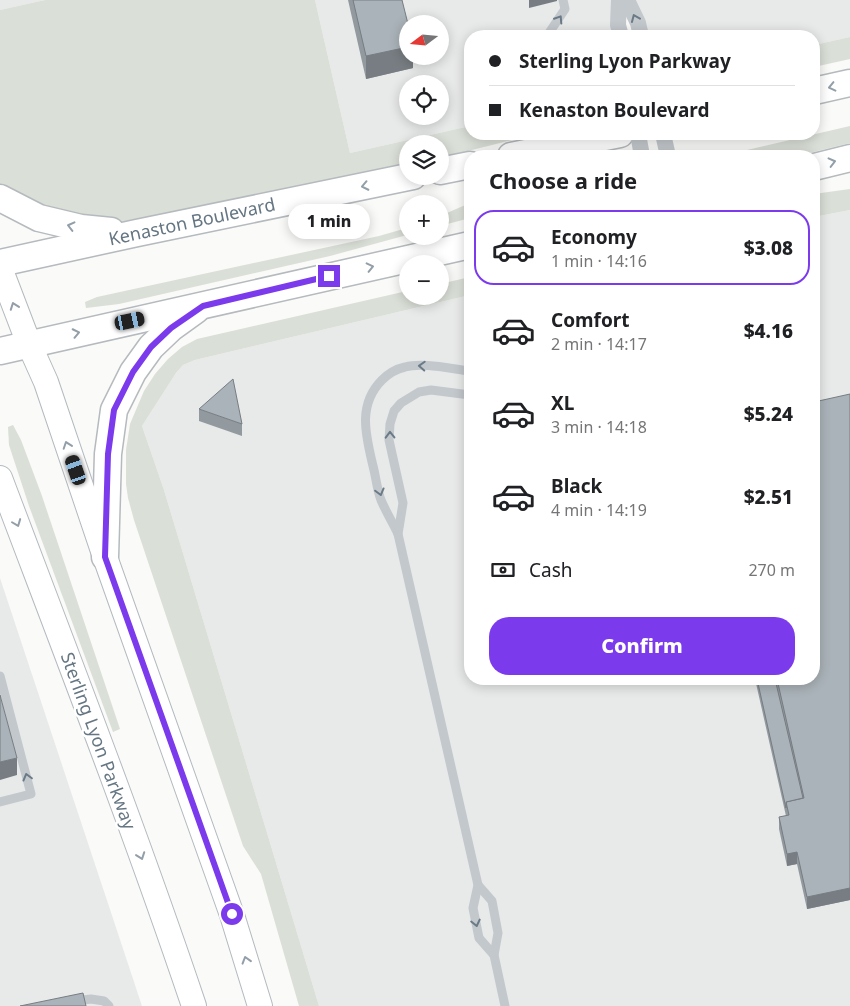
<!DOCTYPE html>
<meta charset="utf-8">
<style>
body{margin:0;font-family:"Noto Sans",sans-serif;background:#f2f2f2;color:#202124;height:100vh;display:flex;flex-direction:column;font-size:19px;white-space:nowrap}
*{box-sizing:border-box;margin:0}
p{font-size:16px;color:#757577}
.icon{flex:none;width:28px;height:28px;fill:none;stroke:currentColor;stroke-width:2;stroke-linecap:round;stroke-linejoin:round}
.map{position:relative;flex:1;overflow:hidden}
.side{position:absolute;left:464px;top:150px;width:356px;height:535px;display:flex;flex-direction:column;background:#fff;border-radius:20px;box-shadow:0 2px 12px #0003}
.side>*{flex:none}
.hud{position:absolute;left:464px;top:30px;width:356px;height:110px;border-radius:20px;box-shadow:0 2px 12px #0003;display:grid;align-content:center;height:110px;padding:0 25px;background:#fff}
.needle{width:32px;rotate:254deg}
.fabs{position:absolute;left:399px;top:15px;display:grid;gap:10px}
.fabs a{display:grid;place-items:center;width:50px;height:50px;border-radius:50%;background:#fff;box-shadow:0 2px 12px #0003;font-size:25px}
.end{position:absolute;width:22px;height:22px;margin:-11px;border:6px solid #7c3aed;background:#fff;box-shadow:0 0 0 2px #fff}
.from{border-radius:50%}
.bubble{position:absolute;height:35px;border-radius:18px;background:#fff;box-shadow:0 2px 12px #0003;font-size:16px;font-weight:800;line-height:35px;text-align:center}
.car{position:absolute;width:15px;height:30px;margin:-15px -8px;border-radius:6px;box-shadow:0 0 4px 1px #0007;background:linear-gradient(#222 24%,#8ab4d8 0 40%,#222 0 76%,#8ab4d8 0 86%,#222 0)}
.hud b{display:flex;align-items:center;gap:18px;height:48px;font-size:19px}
.hud b+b{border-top:1px solid #e0e0e0}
.hud i{width:12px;height:12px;background:#202124}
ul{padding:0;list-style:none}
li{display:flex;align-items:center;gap:15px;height:75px;margin:0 10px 8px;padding:0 15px;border:2px solid transparent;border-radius:20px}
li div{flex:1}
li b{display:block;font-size:19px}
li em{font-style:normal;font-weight:800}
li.on{border-color:#7c3aed}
li>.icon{width:45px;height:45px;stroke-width:1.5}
h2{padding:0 25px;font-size:22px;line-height:60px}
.pay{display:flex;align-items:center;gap:12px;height:55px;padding:0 25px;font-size:19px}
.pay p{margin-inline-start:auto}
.button{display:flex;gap:10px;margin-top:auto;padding:10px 25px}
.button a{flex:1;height:58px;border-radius:20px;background:#7c3aed;color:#fff;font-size:20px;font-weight:800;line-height:58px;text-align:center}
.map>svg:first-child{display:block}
.built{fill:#e8e9e9;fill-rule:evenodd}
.green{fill:#dadfd7}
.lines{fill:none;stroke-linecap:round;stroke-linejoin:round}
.secondary-casing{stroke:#b3babf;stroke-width:26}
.primary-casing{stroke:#b5babe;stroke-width:29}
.lane{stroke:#c3c8cc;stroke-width:9}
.street{stroke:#c3c8cc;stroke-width:16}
.secondary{stroke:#fff;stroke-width:24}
.primary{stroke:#fff;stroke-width:26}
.wall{fill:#929a9f}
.shaded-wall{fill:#777d82}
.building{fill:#aab3b9;stroke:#777d82}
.oneway{stroke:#6a7a87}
.oneway2{stroke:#939fa8}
.route{stroke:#7c3aed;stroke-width:6}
.labels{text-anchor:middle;stroke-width:5;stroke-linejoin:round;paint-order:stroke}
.street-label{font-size:18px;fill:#657683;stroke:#fff}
</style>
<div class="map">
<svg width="850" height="1006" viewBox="0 0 850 1006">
<rect width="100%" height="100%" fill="#fafaf8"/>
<!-- built -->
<g class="built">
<path d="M0 0H45L0 10Z"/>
<path d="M315 0H619L617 36H470V126L350 153ZM408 24H440V56H408ZM408 84H440V116H408Z"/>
<path d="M627 0H850V37L814 45V36H641Z"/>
<path d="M850 210V1006H319L164 490 142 426 176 373 183 365 195 360 470 295V679H814V217Z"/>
<path d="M0 578 142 1006H0Z"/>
</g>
<!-- green -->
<g class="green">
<path d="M45 0H315L350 153 470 126V134H536L440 158V144H408L407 166 137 233 0 198V10Z"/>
<path d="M850 37V59L814 67V45Z"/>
<path d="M850 126V143L797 156H730V154Z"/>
<path d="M850 189V210L814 217V194Z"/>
<path d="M470 203V218L440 226V216Z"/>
<path d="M407 228V235L330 256 119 304 86 308 85 302 97 297 379 236Z"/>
<path d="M470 277V295L195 360 183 365 176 373 142 426 164 490 319 1006H299L261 874 243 846 134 520 128 498 126 484V450L130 424 144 391 155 374 168 359 182 347 197 339 407 291 408 296H440V284Z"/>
<path d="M13 425 21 440 42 496 120 729 113 732 29 506 9 445 8 427Z"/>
</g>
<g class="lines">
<!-- secondary casing -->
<g class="secondary-casing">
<g id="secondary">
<path d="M0 268 29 344 46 382 105 557 232 915 260 1006"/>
<path d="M0 478C66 653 134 828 194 1006"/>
</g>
</g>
<!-- primary casing -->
<g class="primary-casing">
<g id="primary">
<path d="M814 91 850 83"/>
<path d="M511 156 620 134"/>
<path d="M814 167 850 158"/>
<path d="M440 171 470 165"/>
<path d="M0 198 39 218 81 228 111 231"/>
<path d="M0 263 137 233 413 176"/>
<path d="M0 351 470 245"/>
<path d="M105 557 108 454 114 410 133 372 151 347 171 328 196 310"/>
</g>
</g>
<!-- lane -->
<g class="lane">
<path d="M547 36 565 9 563 0"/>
<path d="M470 371C451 369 423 362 405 367 396 369 389 373 382 380 357 405 366 436 373 466 376 477 377 490 381 500 386 512 393 523 398 534L478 885 473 908 479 938 494 955"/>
<path d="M398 534 403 503 389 440 390 424 394 411 401 403 419 392 431 390 470 395"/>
<path d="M0 676 31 794 0 802"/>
<path d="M478 885 492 901 498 933 494 955 505 1006"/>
<path d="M74 1001 91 999 104 1001 109 1006"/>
</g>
<!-- street -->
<g class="street">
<path d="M619 0 618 25 621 36"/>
<path d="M627 0 638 23 641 36"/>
<path d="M638 134 642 156"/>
<path d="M663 134 668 156"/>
</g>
<!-- secondary -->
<use href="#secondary" class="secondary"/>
<!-- primary -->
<use href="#primary" class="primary"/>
</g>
<!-- wall -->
<g class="wall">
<path d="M348 0H402L413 56V68L366 79Z"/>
<path d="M850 394V900L807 909 797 864 787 866 779 829V817L786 816 755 679H814Z"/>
<path d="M199 409 242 424V436L199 421Z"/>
</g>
<!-- shaded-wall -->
<g class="shaded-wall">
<path d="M529 0H557V1L529 8Z"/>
<path d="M408 47V56H413V68L366 79V56Z"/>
<path d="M17 758V775L0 780V762Z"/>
<path d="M797 852V864L787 866V854Z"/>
<path d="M850 888V900L807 909V897Z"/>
</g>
<!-- building -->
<g class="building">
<path d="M353 0H402L408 24V47L366 56Z"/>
<path d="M233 379 242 424 199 409Z"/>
<path d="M850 394V888L807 897 797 852 787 854 779 817 789 815 786 802 804 798 777 679H814V402Z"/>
<path d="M757 679H775L803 798 786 802V808Z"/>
<path d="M0 695 17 758 0 762Z"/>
<path d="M83 993 86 1006H20Z"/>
</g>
<!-- one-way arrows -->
<defs><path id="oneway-chevron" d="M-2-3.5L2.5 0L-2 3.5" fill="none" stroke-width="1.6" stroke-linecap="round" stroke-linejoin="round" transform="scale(1.25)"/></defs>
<g class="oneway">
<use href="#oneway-chevron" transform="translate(635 18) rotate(-113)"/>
<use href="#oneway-chevron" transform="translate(559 19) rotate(-57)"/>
<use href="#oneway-chevron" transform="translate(422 366) rotate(-177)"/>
<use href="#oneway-chevron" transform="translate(390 435) rotate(-91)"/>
<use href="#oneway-chevron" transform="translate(380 492) rotate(75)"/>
<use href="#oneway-chevron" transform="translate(27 777) rotate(-105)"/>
<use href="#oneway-chevron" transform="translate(476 923) rotate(77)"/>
</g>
<g class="oneway2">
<use href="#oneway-chevron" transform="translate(832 87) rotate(167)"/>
<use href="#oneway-chevron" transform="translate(832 162) rotate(-14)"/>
<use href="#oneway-chevron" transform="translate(365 186) rotate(168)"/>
<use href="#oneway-chevron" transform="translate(71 226) rotate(-166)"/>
<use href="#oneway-chevron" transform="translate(370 267) rotate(-13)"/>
<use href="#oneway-chevron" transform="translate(14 306) rotate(-110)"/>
<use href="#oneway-chevron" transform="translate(76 333) rotate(-12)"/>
<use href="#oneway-chevron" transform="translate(67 445) rotate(-109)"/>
<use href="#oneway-chevron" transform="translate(17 523) rotate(69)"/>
<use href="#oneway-chevron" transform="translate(141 856) rotate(70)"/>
<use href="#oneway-chevron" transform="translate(246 960) rotate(-107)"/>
</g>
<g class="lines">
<!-- route -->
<path class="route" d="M232 914 105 557 108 454 114 410 133 372 151 347 171 328 203 306 329 276"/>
</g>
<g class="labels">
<!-- street labels -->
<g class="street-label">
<text transform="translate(192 222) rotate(-12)" y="6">Kenaston Boulevard</text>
<text transform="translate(98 741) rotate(70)" y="6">Sterling Lyon Parkway</text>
</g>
</g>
</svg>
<div class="fabs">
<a><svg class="needle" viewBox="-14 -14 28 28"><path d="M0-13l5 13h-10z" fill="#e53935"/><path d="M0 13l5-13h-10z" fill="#757577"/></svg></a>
<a><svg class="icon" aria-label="locate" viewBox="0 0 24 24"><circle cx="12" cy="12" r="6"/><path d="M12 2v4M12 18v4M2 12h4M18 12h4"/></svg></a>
<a><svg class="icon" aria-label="layers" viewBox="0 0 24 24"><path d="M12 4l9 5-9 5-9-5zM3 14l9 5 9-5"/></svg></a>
<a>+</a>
<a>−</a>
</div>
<i class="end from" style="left:232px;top:914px"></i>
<i class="end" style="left:329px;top:276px"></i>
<div class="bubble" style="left:288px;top:204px;width:82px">1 min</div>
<i class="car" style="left:130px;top:321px;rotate:78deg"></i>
<i class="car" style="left:76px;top:470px;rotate:341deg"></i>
<div class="hud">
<b><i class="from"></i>Sterling Lyon Parkway</b>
<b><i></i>Kenaston Boulevard</b>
</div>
<section class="side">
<h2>Choose a ride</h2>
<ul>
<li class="on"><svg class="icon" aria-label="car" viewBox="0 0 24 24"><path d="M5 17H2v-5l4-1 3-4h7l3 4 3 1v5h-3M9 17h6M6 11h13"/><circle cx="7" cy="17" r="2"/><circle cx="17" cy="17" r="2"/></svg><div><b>Economy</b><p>1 min · 14:16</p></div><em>$3.08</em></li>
<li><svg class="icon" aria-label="car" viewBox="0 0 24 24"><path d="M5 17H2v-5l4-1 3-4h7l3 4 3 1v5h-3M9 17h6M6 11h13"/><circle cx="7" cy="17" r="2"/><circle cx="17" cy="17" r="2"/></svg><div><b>Comfort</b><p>2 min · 14:17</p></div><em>$4.16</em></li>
<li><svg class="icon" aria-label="car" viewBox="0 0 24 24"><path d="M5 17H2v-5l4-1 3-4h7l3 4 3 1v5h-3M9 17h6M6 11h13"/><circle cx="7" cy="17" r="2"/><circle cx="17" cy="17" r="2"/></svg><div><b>XL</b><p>3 min · 14:18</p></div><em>$5.24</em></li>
<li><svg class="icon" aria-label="car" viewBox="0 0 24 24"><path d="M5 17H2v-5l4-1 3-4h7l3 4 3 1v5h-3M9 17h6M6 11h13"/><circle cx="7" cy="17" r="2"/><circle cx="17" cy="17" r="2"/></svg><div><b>Black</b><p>4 min · 14:19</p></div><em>$2.51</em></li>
</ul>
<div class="pay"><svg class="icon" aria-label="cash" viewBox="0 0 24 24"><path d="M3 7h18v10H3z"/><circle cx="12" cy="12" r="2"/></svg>Cash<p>270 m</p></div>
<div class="button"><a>Confirm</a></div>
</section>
</div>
